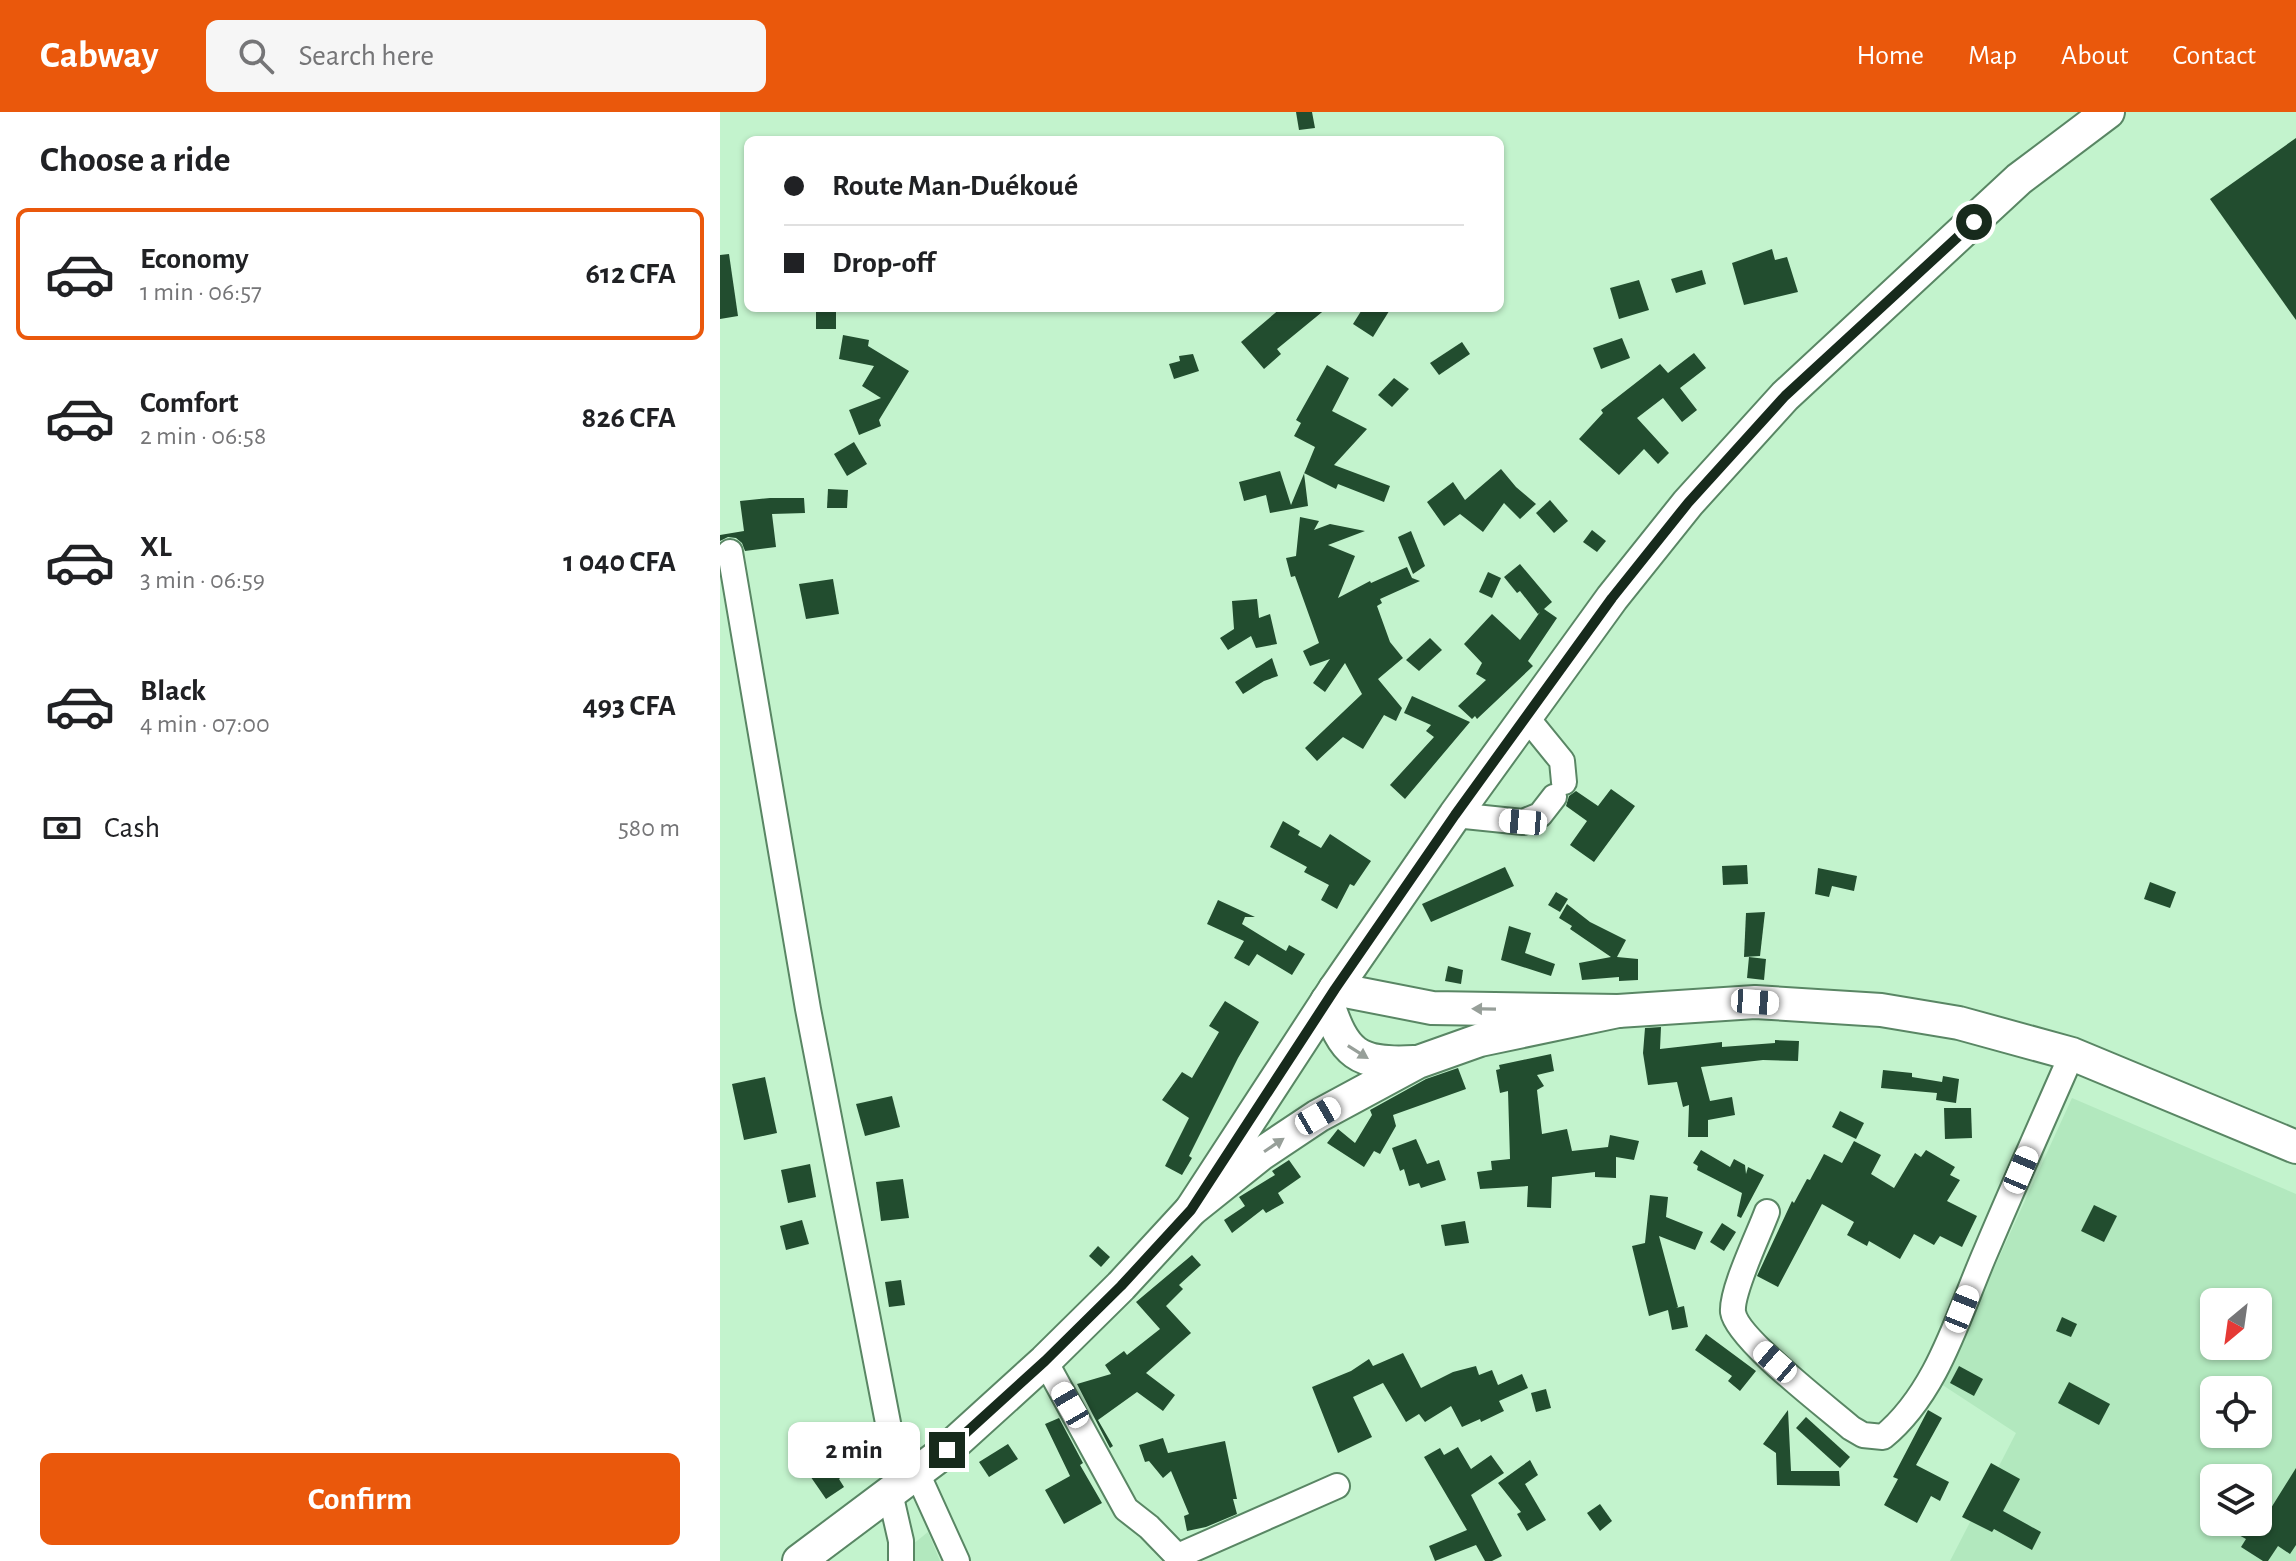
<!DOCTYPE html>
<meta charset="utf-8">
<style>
body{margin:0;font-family:"Alegreya Sans",sans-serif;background:#f6f6f6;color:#202124;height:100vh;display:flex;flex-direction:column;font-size:30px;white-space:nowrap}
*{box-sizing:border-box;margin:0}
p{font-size:26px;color:#757577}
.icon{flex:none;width:44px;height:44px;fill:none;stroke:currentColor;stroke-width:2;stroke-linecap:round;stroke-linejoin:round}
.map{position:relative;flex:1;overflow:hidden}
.sheet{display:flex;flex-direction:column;background:#fff;width:720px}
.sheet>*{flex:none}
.top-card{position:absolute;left:24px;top:24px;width:760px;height:176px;border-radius:12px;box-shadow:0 2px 6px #0004;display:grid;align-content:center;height:176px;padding:0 40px;background:#fff}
.needle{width:52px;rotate:209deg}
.tools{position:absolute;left:1480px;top:1176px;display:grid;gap:16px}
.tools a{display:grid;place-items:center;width:72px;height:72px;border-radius:12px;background:#fff;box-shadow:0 2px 6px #0004;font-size:40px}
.end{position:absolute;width:36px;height:36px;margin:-18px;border:10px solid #172a1c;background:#fff;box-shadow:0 0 0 4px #fff}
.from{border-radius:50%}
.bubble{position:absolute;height:56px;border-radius:12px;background:#fff;box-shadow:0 2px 6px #0004;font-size:26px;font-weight:600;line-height:56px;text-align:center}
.car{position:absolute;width:24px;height:48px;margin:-24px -12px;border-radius:10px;box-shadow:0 0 6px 2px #0007;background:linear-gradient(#fff 24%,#345 0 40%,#fff 0 76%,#345 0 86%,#fff 0)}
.top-card b{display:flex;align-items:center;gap:28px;height:76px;font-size:30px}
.top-card b+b{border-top:2px solid #e0e0e0}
.top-card i{width:20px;height:20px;background:#202124}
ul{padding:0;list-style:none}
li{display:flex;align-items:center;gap:24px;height:132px;margin:0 16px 12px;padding:0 24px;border:4px solid transparent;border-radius:12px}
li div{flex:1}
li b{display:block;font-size:30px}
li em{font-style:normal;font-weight:600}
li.active{border-color:#ea580c}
li>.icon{width:72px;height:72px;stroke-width:1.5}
h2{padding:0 40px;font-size:36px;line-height:96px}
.pay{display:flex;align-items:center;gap:20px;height:88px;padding:0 40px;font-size:30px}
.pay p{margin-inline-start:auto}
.button{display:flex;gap:16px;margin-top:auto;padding:16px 40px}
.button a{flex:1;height:92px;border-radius:12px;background:#ea580c;color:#fff;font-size:32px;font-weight:600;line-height:92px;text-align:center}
header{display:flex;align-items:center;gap:48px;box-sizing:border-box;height:112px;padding:0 40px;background:#ea580c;color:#fff}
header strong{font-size:38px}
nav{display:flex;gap:44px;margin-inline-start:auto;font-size:28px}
.search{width:560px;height:72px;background:#f6f6f6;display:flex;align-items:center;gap:20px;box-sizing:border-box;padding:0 28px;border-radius:12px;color:#757577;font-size:30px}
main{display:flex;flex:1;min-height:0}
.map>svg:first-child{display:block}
.built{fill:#b2e8be;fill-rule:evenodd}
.building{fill:#224d2f}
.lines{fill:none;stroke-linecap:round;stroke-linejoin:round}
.minor-casing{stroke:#598664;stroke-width:28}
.major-casing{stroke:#598664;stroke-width:36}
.minor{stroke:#fff;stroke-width:24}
.major{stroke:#fff;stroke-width:32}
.oneway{fill:#979f99}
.route{stroke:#172a1c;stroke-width:10}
</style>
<header>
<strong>Cabway</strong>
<div class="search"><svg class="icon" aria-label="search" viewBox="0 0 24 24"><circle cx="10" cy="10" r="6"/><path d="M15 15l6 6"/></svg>Search here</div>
<nav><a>Home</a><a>Map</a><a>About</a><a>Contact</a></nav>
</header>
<main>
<section class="sheet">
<h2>Choose a ride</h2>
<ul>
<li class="active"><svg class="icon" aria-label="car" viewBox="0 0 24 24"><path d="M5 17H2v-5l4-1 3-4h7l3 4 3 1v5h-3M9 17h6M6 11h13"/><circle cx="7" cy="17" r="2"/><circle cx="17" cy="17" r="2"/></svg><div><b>Economy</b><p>1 min · 06:57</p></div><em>612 CFA</em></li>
<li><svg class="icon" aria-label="car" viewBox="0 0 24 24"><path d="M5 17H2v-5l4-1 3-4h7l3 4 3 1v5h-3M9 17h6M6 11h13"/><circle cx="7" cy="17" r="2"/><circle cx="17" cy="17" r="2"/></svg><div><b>Comfort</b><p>2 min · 06:58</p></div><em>826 CFA</em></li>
<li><svg class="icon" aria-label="car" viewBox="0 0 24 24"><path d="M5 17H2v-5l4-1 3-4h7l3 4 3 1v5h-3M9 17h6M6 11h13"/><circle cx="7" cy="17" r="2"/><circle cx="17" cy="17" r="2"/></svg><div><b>XL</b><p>3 min · 06:59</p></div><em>1 040 CFA</em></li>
<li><svg class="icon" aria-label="car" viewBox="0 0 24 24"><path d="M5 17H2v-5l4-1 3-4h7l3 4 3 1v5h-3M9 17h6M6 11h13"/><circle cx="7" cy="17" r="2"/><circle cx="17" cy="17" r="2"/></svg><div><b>Black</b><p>4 min · 07:00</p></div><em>493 CFA</em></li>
</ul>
<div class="pay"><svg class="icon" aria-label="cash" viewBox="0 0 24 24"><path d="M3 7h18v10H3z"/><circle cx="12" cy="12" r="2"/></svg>Cash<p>580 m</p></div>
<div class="button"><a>Confirm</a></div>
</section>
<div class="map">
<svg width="1576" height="1449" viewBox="0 0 1576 1449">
<rect width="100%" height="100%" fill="#c3f3cd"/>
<!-- built -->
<g class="built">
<path d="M1352 986 1576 1082V1449H1230L1296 1321 1221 1272ZM1494 1190H1538V1234H1494ZM1494 1278H1538V1322H1494ZM1494 1366H1538V1410H1494Z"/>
<path d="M208 1420 220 1449H172Z"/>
</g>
<!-- building -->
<g class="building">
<path d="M576 0H592L595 16 579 18Z"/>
<path d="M1576 26V208L1490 87Z"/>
<path d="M1052 137 1055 148 1067 145 1078 180 1024 193 1012 151Z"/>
<path d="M9 142 18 204 0 207V143Z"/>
<path d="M982 158 986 172 956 181 951 167Z"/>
<path d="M919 168 929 198 899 207 890 176Z"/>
<rect x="96" y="196" width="20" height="21"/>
<path d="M561 196H607L557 237 561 242 544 257 521 230Z"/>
<path d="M643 196H671L653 225 633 212Z"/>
<path d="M123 223 149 228 148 234 189 259 159 308 161 314 139 323 129 298 161 286 142 274 154 254 119 247Z"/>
<path d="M902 226 910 246 881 257 873 236Z"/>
<path d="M742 230 750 242 719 263 710 251Z"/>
<path d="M974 241 986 256 960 276 977 298 962 310 943 286 917 306 949 341 938 352 924 337 899 363 859 327 883 301 881 298 940 252 948 261Z"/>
<path d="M473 242 479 259 454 267 449 252 460 249 459 244Z"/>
<path d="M607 253 629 266 612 299 647 317 614 353 670 374 664 390 618 372 616 377 584 361 588 394 550 401 546 383 524 389 519 370 560 359 571 393 595 335 574 324 581 311 576 308Z"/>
<path d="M674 266 689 277 672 295 658 283Z"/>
<path d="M134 330 147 352 127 364 114 342Z"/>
<path d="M781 357 796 375 816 392 800 407 784 391 763 420 740 402 724 414 707 390 733 370 745 388Z"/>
<path d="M108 377 128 378 127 396H107Z"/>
<path d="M50 386H84L85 401 52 402 56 435 25 439 22 431 16 426 8 425 0 429V423L24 419 20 389Z"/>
<path d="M830 388 848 409 834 421 816 401Z"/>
<path d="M580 405 599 409 594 418 610 412 645 419 608 433 635 444 618 486 650 469 651 471 687 455 692 466 700 469 660 487 662 491 657 494 670 530 683 546 658 567 682 596 676 609 664 603 643 637 623 625 597 649 585 636 642 582 625 551 605 580 593 571 610 547 590 554 583 539 599 531 575 464 571 465 566 446 576 444Z"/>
<path d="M872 418 886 429 877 440 863 430Z"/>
<path d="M691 419 705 454 693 462 678 425Z"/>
<path d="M800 452 832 490 824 497 837 506 808 549 813 554 757 607 755 604 752 607 738 594 766 568 756 562 762 551 744 532 772 502 800 528 820 500 818 502 800 479 797 481 784 465Z"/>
<path d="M768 460 781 466 772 486 759 480Z"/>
<path d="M113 467 119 502 86 507 79 472Z"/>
<path d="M537 487 539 506 550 502 557 532 536 536 531 524 508 538 500 526 514 517 512 489Z"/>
<path d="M710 526 722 538 699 559 686 548Z"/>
<path d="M552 546 558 564 544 569 523 582 515 570Z"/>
<path d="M692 584 750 610 685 687 670 673 714 625 706 619 711 613 684 601Z"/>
<path d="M891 677 915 694 874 750 850 733 867 709 846 694 849 684 856 679 878 694Z"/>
<path d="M563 709 580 719 578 723 601 736 610 722 651 749 634 774 630 772 617 797 601 788 609 773 584 760 587 755 550 735Z"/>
<path d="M1027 753 1028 772 1003 773 1002 754Z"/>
<path d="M785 755 794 774 711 810 702 792Z"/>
<path d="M1098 756 1137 764 1134 779 1112 774 1109 785 1095 782Z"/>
<path d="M1430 770 1456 780 1450 796 1424 787Z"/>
<path d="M836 780 848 787 840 800 828 793Z"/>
<path d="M498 788 535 805H525L522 812 566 839 569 833 585 842 572 863 537 842 529 854 514 846 524 829 487 812Z"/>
<path d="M847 792 870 810 906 828 897 845 918 847V868L899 869V865L862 868 859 851 891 845 850 817 852 814 839 806Z"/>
<path d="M1045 800 1040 844 1024 845 1026 801Z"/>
<path d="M789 814 811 821 805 841 835 852 831 864 781 848Z"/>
<path d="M1029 845 1046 847 1044 868 1027 866Z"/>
<path d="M728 854 743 858 741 872 725 869Z"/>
<path d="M505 889 539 910 518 946 469 1044 472 1046 462 1063 445 1054 469 1006 442 988 462 960 472 966 499 920 489 914Z"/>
<path d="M941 915 940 937 1002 930V935L1055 931V928L1079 929 1078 949 1043 948 981 955 990 989 1012 985 1015 1003 988 1008V1025H968L969 993 963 995 957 970 928 973 923 941 925 916Z"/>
<path d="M831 942 834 959 817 963 824 974 817 978 822 1022 847 1017 852 1039 888 1035 890 1023 919 1029 914 1048 896 1045V1066L875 1065V1060L832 1065 831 1096 807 1095 808 1074 760 1077 757 1060 772 1058 771 1049 790 1047 788 979 780 981 776 958 780 957 779 953Z"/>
<path d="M738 956 746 977 673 1003 676 1014 660 1042 654 1039 644 1055 607 1031 618 1017 635 1031 652 1003 650 998 706 967Z"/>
<path d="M1163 958 1192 961V965L1222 970 1223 964 1239 967 1236 991 1216 988 1217 981 1161 976Z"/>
<path d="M45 965 57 1021 24 1028 12 972Z"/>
<path d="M172 984 180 1015 145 1024 136 992Z"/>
<path d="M1224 996H1251L1252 1026 1225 1027Z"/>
<path d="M1120 999 1144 1011 1136 1027 1112 1015Z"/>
<path d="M696 1027 707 1052 719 1048 726 1068 701 1076 699 1071 689 1074 684 1057 680 1059 672 1036Z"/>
<path d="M1134 1029 1161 1043 1151 1062 1174 1076 1195 1041 1201 1045 1206 1038 1235 1055 1230 1063 1240 1068 1227 1089 1257 1104 1242 1135 1220 1124 1214 1133 1194 1122 1180 1147 1149 1129 1147 1134 1127 1123 1134 1110 1102 1092 1058 1175 1037 1164 1072 1089 1074 1091 1087 1067 1090 1068 1104 1042 1122 1051Z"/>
<path d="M981 1038 1010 1055 1014 1047 1025 1053 1026 1062 1028 1055 1044 1063 1021 1106 1017 1104 1022 1081 977 1058 978 1054 973 1051Z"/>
<path d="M569 1048 581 1065 558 1081 564 1091 546 1101 543 1097 512 1121 504 1108 525 1094 519 1085 555 1063 552 1059Z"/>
<path d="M90 1052 96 1085 68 1091 61 1058Z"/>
<path d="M183 1067 189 1106 161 1109 156 1070Z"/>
<path d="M930 1083 948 1085 946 1105 983 1120 975 1138 939 1124 958 1195 956 1196 964 1194 968 1215 952 1218 948 1198 929 1204 912 1134 925 1131Z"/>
<path d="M1374 1093 1397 1104 1384 1130 1361 1119Z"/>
<path d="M82 1108 89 1132 66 1138 60 1114Z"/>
<path d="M745 1109 749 1131 725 1134 721 1113Z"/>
<path d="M1002 1111 1016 1120 1004 1139 990 1130Z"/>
<path d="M378 1134 390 1145 381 1155 369 1144Z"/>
<path d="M472 1143 481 1153 459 1173 463 1177 446 1194 471 1221 426 1261 455 1283 443 1299 417 1280 378 1308 393 1334 390 1336 357 1272 391 1262 385 1253 404 1239 407 1243 440 1217 416 1190Z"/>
<path d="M181 1168 185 1193 169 1195 165 1170Z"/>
<path d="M1342 1205 1357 1212 1351 1225 1336 1219Z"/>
<path d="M986 1222 1036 1259 1020 1279 1008 1269 1012 1264 975 1238Z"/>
<path d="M683 1241 701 1276 733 1260 756 1254 759 1263 772 1258 778 1273 802 1262 808 1276 779 1289 784 1299 761 1310 760 1307 742 1315 731 1294 705 1310 699 1302 686 1310 663 1271 633 1285 652 1325 618 1341 592 1275 631 1259 649 1247 653 1254Z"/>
<path d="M1239 1254 1263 1267 1254 1284 1230 1271Z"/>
<path d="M1349 1270 1390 1292 1379 1313 1338 1291Z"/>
<path d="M826 1277 831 1296 816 1300 811 1281Z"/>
<path d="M1068 1298 1071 1359H1119L1120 1374 1057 1373 1056 1341 1043 1332Z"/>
<path d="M1208 1298 1222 1306 1196 1353 1229 1370 1220 1389 1211 1384 1197 1411 1164 1393 1178 1367 1173 1365Z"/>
<path d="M1086 1305 1130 1345 1120 1356 1076 1316Z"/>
<path d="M339 1306 363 1351 360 1353 382 1391 344 1412 325 1378 350 1364 325 1312Z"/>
<path d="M443 1326 448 1341 505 1329 517 1387H513L517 1402 486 1415 467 1419 464 1404 469 1402 451 1359 443 1366 429 1349 425 1350 419 1333Z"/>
<path d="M288 1332 298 1347 269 1365 259 1350Z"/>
<path d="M134 1335 143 1344 119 1367 124 1375 106 1387 86 1358 105 1346 111 1356Z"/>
<path d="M738 1335 751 1357 771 1343 784 1361 751 1383 782 1444 772 1449H765L756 1433 715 1449 709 1434 747 1418 704 1345 720 1336 724 1343Z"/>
<path d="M810 1348 818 1363 805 1372 826 1408 807 1419 797 1402 801 1400 778 1371Z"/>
<path d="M1271 1351 1300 1367 1283 1399 1321 1420 1312 1438 1274 1417 1272 1420 1242 1405Z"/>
<path d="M1576 1356V1433L1570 1442 1558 1434 1548 1449H1543L1521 1435 1526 1427 1495 1410H1538V1398L1543 1401 1548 1394 1551 1396Z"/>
<path d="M880 1392 892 1409 880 1419 867 1401Z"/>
</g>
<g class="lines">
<!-- minor casing -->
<g class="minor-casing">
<g id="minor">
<path d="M10 440 88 897 180 1373"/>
<path d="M807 606 842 649 844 670"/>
<path d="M735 703 803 710 820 703 834 685"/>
<path d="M1047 1100C1039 1122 1011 1179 1013 1200 1017 1227 1107 1295 1131 1316L1143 1323 1163 1325C1218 1280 1238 1203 1266 1139 1294 1073 1323 1008 1352 942"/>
<path d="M325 1249 406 1397 429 1415 462 1449"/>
<path d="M197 1361 237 1449"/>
<path d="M170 1381 181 1429V1449"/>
<path d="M458 1444 617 1374"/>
</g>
</g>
<!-- major casing -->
<g class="major-casing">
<g id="major">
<path d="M615 877 712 896 898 899 1035 890 1161 898 1239 911 1352 942 1576 1035"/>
<path d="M607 889C624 942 637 953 694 950"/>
<path d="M471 1098 615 877 735 703 892 486 968 391 1065 284 1299 67 1388 0"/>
<path d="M79 1449 227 1338 325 1249 401 1174 471 1098 541 1042 598 1004 698 950 760 928 898 899"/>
</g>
</g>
<!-- minor -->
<use href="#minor" class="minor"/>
<!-- major -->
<use href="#major" class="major"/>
</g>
<!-- one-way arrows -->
<defs><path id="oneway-solid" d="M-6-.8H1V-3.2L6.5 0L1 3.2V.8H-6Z" transform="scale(2)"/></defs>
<g class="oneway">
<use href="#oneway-solid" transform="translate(764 897) rotate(-179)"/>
<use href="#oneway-solid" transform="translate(638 940) rotate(32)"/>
<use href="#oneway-solid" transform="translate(554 1033) rotate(-34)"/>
</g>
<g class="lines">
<!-- route -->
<path class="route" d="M227 1338 325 1249 401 1174 471 1098 615 877 735 703 892 486 968 391 1065 284 1254 110"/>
</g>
</svg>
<div class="tools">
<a><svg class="needle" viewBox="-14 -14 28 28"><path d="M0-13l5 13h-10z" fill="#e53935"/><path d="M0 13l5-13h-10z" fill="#757577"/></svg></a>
<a><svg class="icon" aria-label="locate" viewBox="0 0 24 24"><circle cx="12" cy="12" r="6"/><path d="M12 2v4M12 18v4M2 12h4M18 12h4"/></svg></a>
<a><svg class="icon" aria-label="layers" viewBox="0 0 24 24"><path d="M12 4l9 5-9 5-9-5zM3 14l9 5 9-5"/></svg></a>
</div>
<i class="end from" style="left:1254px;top:110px"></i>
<i class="end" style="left:227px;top:1338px"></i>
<div class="bubble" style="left:68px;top:1310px;width:132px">2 min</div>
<i class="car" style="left:803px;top:710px;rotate:275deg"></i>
<i class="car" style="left:1035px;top:890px;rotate:94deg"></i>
<i class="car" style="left:598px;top:1004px;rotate:60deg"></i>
<i class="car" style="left:1301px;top:1058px;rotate:23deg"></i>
<i class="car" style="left:1242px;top:1197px;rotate:22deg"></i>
<i class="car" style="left:1055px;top:1250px;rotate:311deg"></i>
<i class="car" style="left:350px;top:1293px;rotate:330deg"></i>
<div class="top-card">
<b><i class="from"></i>Route Man-Duékoué</b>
<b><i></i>Drop-off</b>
</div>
</div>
</main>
